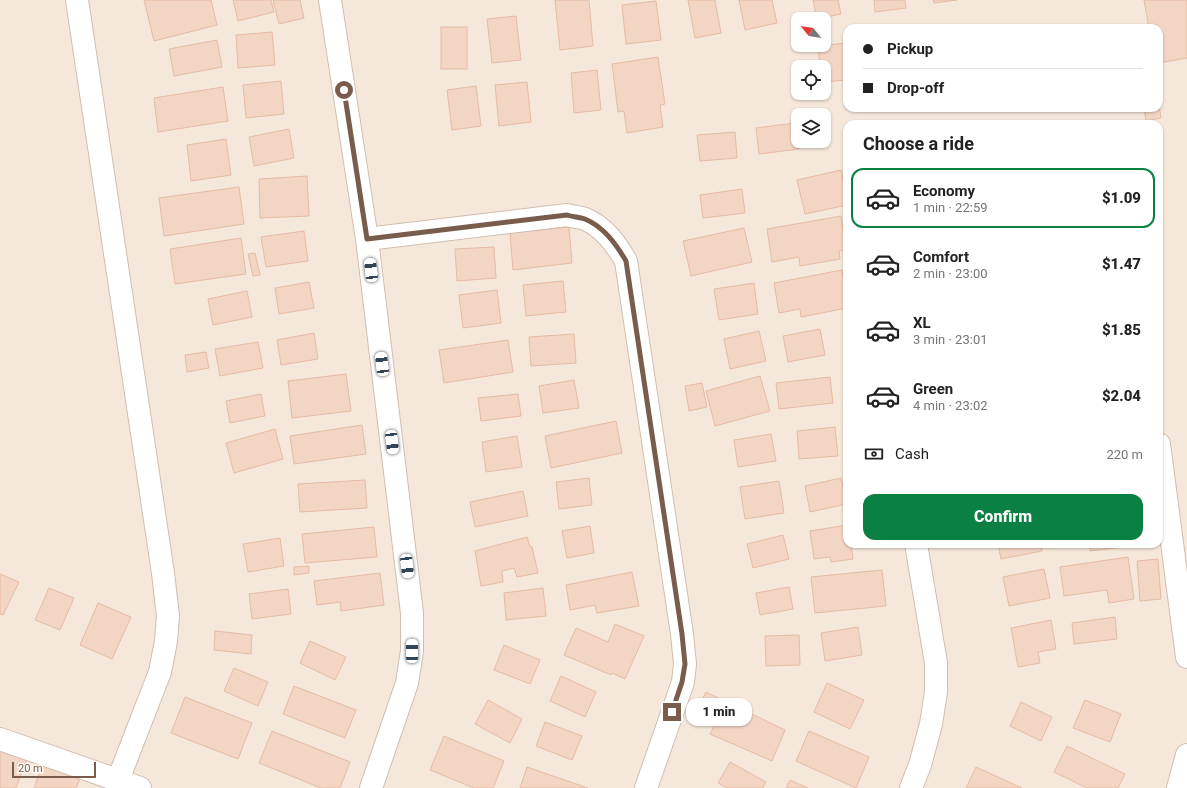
<!DOCTYPE html>
<meta charset="utf-8">
<style>
body{margin:0;font-family:Roboto,sans-serif;background:#f2f2f2;color:#222;height:100vh;display:flex;flex-direction:column;font-size:15px;white-space:nowrap}
*{box-sizing:border-box;margin:0}
p{font-size:13px;color:#767676}
.icon{flex:none;width:22px;height:22px;fill:none;stroke:currentColor;stroke-width:2;stroke-linecap:round;stroke-linejoin:round}
.map{position:relative;flex:1;overflow:hidden}
.sheet{position:absolute;left:843px;top:120px;width:320px;height:428px;display:flex;flex-direction:column;background:#fff;border-radius:12px;box-shadow:0 1px 3px #0004}
.sheet>*{flex:none}
.guide{position:absolute;left:843px;top:24px;width:320px;height:88px;border-radius:12px;box-shadow:0 1px 3px #0004;display:grid;align-content:center;height:88px;padding:0 20px;background:#fff}
.needle{width:26px;rotate:300deg}
.controls{position:absolute;left:791px;top:12px;display:grid;gap:8px}
.controls a{display:grid;place-items:center;width:40px;height:40px;border-radius:8px;background:#fff;box-shadow:0 1px 3px #0004;font-size:20px}
.scale{position:absolute;left:12px;bottom:10px;width:84px;box-sizing:border-box;padding-left:4px;border:2px solid #7a5c4d;border-top:0;font-size:11px;line-height:14px;white-space:nowrap;color:#7a5c4d;-webkit-text-stroke:3px #fffaf3;paint-order:stroke}
.end{position:absolute;width:18px;height:18px;margin:-9px;border:5px solid #7a5c4d;background:#fff;box-shadow:0 0 0 2px #fff}
.from{border-radius:50%}
.bubble{position:absolute;height:28px;border-radius:12px;background:#fff;box-shadow:0 1px 3px #0004;font-size:13px;font-weight:800;line-height:28px;text-align:center}
.car{position:absolute;width:12px;height:24px;margin:-12px -6px;border-radius:5px;box-shadow:0 0 3px 1px #0007;background:linear-gradient(#fff 24%,#345 0 40%,#fff 0 76%,#345 0 86%,#fff 0)}
.guide b{display:flex;align-items:center;gap:14px;height:38px;font-size:15px}
.guide b+b{border-top:1px solid #e0e0e0}
.guide i{width:10px;height:10px;background:#222}
ul{padding:0;list-style:none}
li{display:flex;align-items:center;gap:12px;height:60px;margin:0 8px 6px;padding:0 12px;border:2px solid transparent;border-radius:12px}
li div{flex:1}
li b{display:block;font-size:15px}
li em{font-style:normal;font-weight:800}
li.on{border-color:#0b8043}
li>.icon{width:36px;height:36px;stroke-width:1.5}
h2{padding:0 20px;font-size:18px;line-height:48px}
.pay{display:flex;align-items:center;gap:10px;height:44px;padding:0 20px;font-size:15px}
.pay p{margin-inline-start:auto}
.button{display:flex;gap:8px;margin-top:auto;padding:8px 20px}
.button a{flex:1;height:46px;border-radius:12px;background:#0b8043;color:#fff;font-size:16px;font-weight:800;line-height:46px;text-align:center}
.map>svg:first-child{display:block}
.residential{fill:#f5e8da;fill-rule:evenodd}
.building{fill:#f3d5c3;stroke:#e6bba3}
.lines{fill:none;stroke-linecap:round;stroke-linejoin:round}
.street-casing{stroke:#d1beb0;stroke-width:24}
.street{stroke:#fff;stroke-width:22}
.route{stroke:#7a5c4d;stroke-width:5}
</style>
<div class="map">
<svg width="1187" height="788" viewBox="0 0 1187 788">
<rect width="100%" height="100%" fill="#fdf6ec"/>
<!-- residential -->
<path class="residential" d="M0 0H1187V788H0ZM798 19H824V45H798ZM847 28H1159V108H847ZM798 67H824V93H798ZM798 115H824V141H798ZM847 124H1159V544H847Z"/>
<!-- building -->
<g class="building">
<path d="M144 0H211L217 25 154 41Z"/>
<path d="M233 0H271L274 12 238 21Z"/>
<path d="M273 0H300L304 18 279 24Z"/>
<path d="M555 0H589L593 46 560 50Z"/>
<path d="M688 0H715L721 33 695 38Z"/>
<path d="M739 0H772L777 23 745 30Z"/>
<path d="M813 0H838L841 14 817 19Z"/>
<path d="M874 0H905L906 8 875 12Z"/>
<path d="M933 0H957L934 3Z"/>
<path d="M1144 0H1187V58L1159 63V28H1149Z"/>
<path d="M656 1 661 40 626 44 622 5Z"/>
<path d="M516 16 521 60 492 63 487 19Z"/>
<path d="M972 25V28H954Z"/>
<rect x="441" y="27" width="26" height="42"/>
<path d="M828 31 829 40 824 41V32Z"/>
<path d="M272 32 275 65 238 68 236 35Z"/>
<path d="M217 40 222 67 174 76 169 49Z"/>
<path d="M846 43 847 80 824 82V67H820L818 46Z"/>
<path d="M658 57 665 104 660 105 663 127 627 133 624 111 618 112 612 64Z"/>
<path d="M597 70 601 110 574 113 571 73Z"/>
<path d="M281 81 284 114 246 118 243 85Z"/>
<path d="M527 82 531 122 499 126 495 85Z"/>
<path d="M476 86 481 126 452 130 447 90Z"/>
<path d="M223 87 228 121 158 132 154 98Z"/>
<path d="M1159 105 1161 118 1146 121 1144 108H1159Z"/>
<path d="M795 123 799 149 759 154 756 128Z"/>
<path d="M289 129 294 158 254 166 249 137Z"/>
<path d="M735 132 737 158 700 161 697 135Z"/>
<path d="M226 139 231 175 191 181 187 145Z"/>
<path d="M841 170 847 197V205L805 214 797 180Z"/>
<path d="M307 176 309 216 260 218 259 179Z"/>
<path d="M239 187 244 224 164 236 159 198Z"/>
<path d="M742 189 745 213 703 218 700 195Z"/>
<path d="M841 216 846 250 839 251 840 259 800 266 799 257 772 262 767 229Z"/>
<path d="M569 227 572 263 513 270 510 233Z"/>
<path d="M744 228 752 262 691 276 683 241Z"/>
<path d="M304 231 308 261 266 267 261 237Z"/>
<path d="M241 238 246 274 175 284 170 249Z"/>
<path d="M494 247 496 278 457 281 455 249Z"/>
<path d="M255 253 260 275 253 276 248 254Z"/>
<path d="M842 270 847 298V308L801 317 800 309 779 313 774 283Z"/>
<path d="M563 281 566 312 526 316 523 285Z"/>
<path d="M309 282 314 308 279 314 275 288Z"/>
<path d="M754 283 758 314 719 320 714 289Z"/>
<path d="M497 290 501 323 463 328 459 295Z"/>
<path d="M247 291 252 317 213 325 208 299Z"/>
<path d="M820 329 825 355 788 362 783 336Z"/>
<path d="M759 331 766 361 730 369 724 339Z"/>
<path d="M314 333 318 359 281 365 277 340Z"/>
<path d="M574 334 576 363 531 366 529 337Z"/>
<path d="M508 340 513 372 444 383 439 350Z"/>
<path d="M258 342 263 368 220 376 215 349Z"/>
<path d="M206 352 209 368 187 372 185 355Z"/>
<path d="M346 374 351 411 292 418 288 381Z"/>
<path d="M760 376 770 411 715 426 706 391Z"/>
<path d="M830 377 833 403 779 409 776 383Z"/>
<path d="M574 380 579 408 543 413 539 386Z"/>
<path d="M702 383 707 407 689 411 685 386Z"/>
<path d="M261 394 265 416 230 423 226 401Z"/>
<path d="M518 394 521 416 481 421 478 398Z"/>
<path d="M616 421 622 453 551 468 545 436Z"/>
<path d="M362 425 366 454 294 464 290 436Z"/>
<path d="M835 427 838 456 799 459 797 431Z"/>
<path d="M275 429 283 459 234 473 226 443Z"/>
<path d="M771 434 776 461 738 467 734 440Z"/>
<path d="M517 436 522 467 486 472 482 442Z"/>
<path d="M589 478 592 505 559 509 556 482Z"/>
<path d="M841 478 847 504 810 512 805 486Z"/>
<path d="M365 480 367 508 300 512 298 484Z"/>
<path d="M779 481 784 513 745 519 740 487Z"/>
<path d="M523 491 528 516 475 527 470 502Z"/>
<path d="M847 525V544H851L853 559 831 562 830 557 814 559 810 531Z"/>
<path d="M590 526 594 553 567 558 562 531Z"/>
<path d="M374 527 377 557 305 563 302 534Z"/>
<path d="M783 535 789 559 753 568 747 544Z"/>
<path d="M527 537 530 547H532L538 573 517 577 514 568 502 571 503 582 481 586 475 551Z"/>
<path d="M280 538 284 566 248 572 243 544Z"/>
<path d="M998 544H1041L1042 551 1001 559Z"/>
<path d="M1063 544H1080L1063 546Z"/>
<path d="M1090 544H1123V547L1090 551Z"/>
<path d="M1128 557 1134 599 1109 603 1107 590 1064 596 1060 567Z"/>
<path d="M1158 559 1161 599 1140 601 1137 561Z"/>
<path d="M309 566V573L294 575V567Z"/>
<path d="M1044 569 1050 598 1009 606 1003 577Z"/>
<path d="M882 570 886 606 815 613 811 577Z"/>
<path d="M632 572 639 606 597 613 595 605 570 610 566 585Z"/>
<path d="M380 573 384 605 341 611 340 602 317 605 314 581Z"/>
<path d="M0 574 19 582 3 615 0 614Z"/>
<path d="M789 587 793 609 760 615 756 593Z"/>
<path d="M49 588 74 598 60 630 35 620Z"/>
<path d="M543 588 546 616 506 620 504 593Z"/>
<path d="M288 589 291 614 252 619 249 594Z"/>
<path d="M98 603 131 617 112 659 80 645Z"/>
<path d="M1115 617 1117 639 1074 644 1072 623Z"/>
<path d="M1051 620 1056 649 1038 652 1040 663 1018 667 1011 628Z"/>
<path d="M615 624 644 636 625 679 612 673 611 675 564 655 576 628 608 642Z"/>
<path d="M858 627 862 655 825 661 821 633Z"/>
<path d="M215 631 252 635 251 654 214 650Z"/>
<path d="M799 635 800 665 766 666 765 636Z"/>
<path d="M310 641 346 657 335 680 300 663Z"/>
<path d="M504 645 540 660 530 684 494 670Z"/>
<path d="M234 668 268 682 258 706 224 691Z"/>
<path d="M561 676 596 692 585 717 550 701Z"/>
<path d="M827 683 864 700 850 729 814 712Z"/>
<path d="M294 686 356 710 345 738 283 714Z"/>
<path d="M706 692 785 730 772 761 710 734 716 722 696 712Z"/>
<path d="M185 697 252 723 238 759 171 733Z"/>
<path d="M488 700 522 719 510 743 475 724Z"/>
<path d="M1085 700 1121 714 1110 742 1073 728Z"/>
<path d="M1021 702 1052 717 1041 741 1010 726Z"/>
<path d="M545 722 582 736 572 760 536 746Z"/>
<path d="M272 731 350 762 340 788H321L259 763Z"/>
<path d="M809 731 869 757 856 788 796 761Z"/>
<path d="M444 736 504 761 493 788H474L430 770Z"/>
<path d="M1067 746 1125 774 1118 788H1087L1054 772Z"/>
<path d="M0 749 28 756 16 788H0Z"/>
<path d="M45 759 82 774 76 788H34Z"/>
<path d="M730 762 766 782 763 788H727L718 783Z"/>
<path d="M527 767 588 788H520Z"/>
<path d="M976 767 1022 788H966Z"/>
<path d="M790 780 808 788H786Z"/>
</g>
<g class="lines">
<!-- street casing -->
<g class="street-casing">
<g id="street">
<path d="M77 0 163 573 168 616 166 641 160 672 118 780"/>
<path d="M330 0 367 239 412 613V651L407 683 371 788"/>
<path d="M367 239 567 215C573 217 580 217 585 219 604 227 616 244 626 261L682 634 685 664 683 682 646 788"/>
<path d="M1159 444 1187 657"/>
<path d="M0 739 140 788"/>
<path d="M911 788 920 765 931 724 936 692V663L916 544"/>
<path d="M1178 788 1187 755"/>
</g>
</g>
<!-- street -->
<use href="#street" class="street"/>
</g>
<g class="lines">
<!-- route -->
<path class="route" d="M344 90 367 239 567 215C573 217 579 217 585 219 604 227 616 244 626 261L682 634 685 664 682 682 672 712"/>
</g>
</svg>
<div class="controls">
<a><svg class="needle" viewBox="-14 -14 28 28"><path d="M0-13l5 13h-10z" fill="#e53935"/><path d="M0 13l5-13h-10z" fill="#767676"/></svg></a>
<a><svg class="icon" aria-label="locate" viewBox="0 0 24 24"><circle cx="12" cy="12" r="6"/><path d="M12 2v4M12 18v4M2 12h4M18 12h4"/></svg></a>
<a><svg class="icon" aria-label="layers" viewBox="0 0 24 24"><path d="M12 4l9 5-9 5-9-5zM3 14l9 5 9-5"/></svg></a>
</div>
<div class="scale">20 m</div>
<i class="end from" style="left:344px;top:90px"></i>
<i class="end" style="left:672px;top:712px"></i>
<div class="bubble" style="left:686px;top:698px;width:66px">1 min</div>
<i class="car" style="left:371px;top:270px;rotate:353deg"></i>
<i class="car" style="left:382px;top:364px;rotate:353deg"></i>
<i class="car" style="left:392px;top:442px;rotate:173deg"></i>
<i class="car" style="left:407px;top:566px;rotate:173deg"></i>
<i class="car" style="left:412px;top:651px;rotate:0deg"></i>
<div class="guide">
<b><i class="from"></i>Pickup</b>
<b><i></i>Drop-off</b>
</div>
<section class="sheet">
<h2>Choose a ride</h2>
<ul>
<li class="on"><svg class="icon" aria-label="car" viewBox="0 0 24 24"><path d="M5 17H2v-5l4-1 3-4h7l3 4 3 1v5h-3M9 17h6M6 11h13"/><circle cx="7" cy="17" r="2"/><circle cx="17" cy="17" r="2"/></svg><div><b>Economy</b><p>1 min · 22:59</p></div><em>$1.09</em></li>
<li><svg class="icon" aria-label="car" viewBox="0 0 24 24"><path d="M5 17H2v-5l4-1 3-4h7l3 4 3 1v5h-3M9 17h6M6 11h13"/><circle cx="7" cy="17" r="2"/><circle cx="17" cy="17" r="2"/></svg><div><b>Comfort</b><p>2 min · 23:00</p></div><em>$1.47</em></li>
<li><svg class="icon" aria-label="car" viewBox="0 0 24 24"><path d="M5 17H2v-5l4-1 3-4h7l3 4 3 1v5h-3M9 17h6M6 11h13"/><circle cx="7" cy="17" r="2"/><circle cx="17" cy="17" r="2"/></svg><div><b>XL</b><p>3 min · 23:01</p></div><em>$1.85</em></li>
<li><svg class="icon" aria-label="car" viewBox="0 0 24 24"><path d="M5 17H2v-5l4-1 3-4h7l3 4 3 1v5h-3M9 17h6M6 11h13"/><circle cx="7" cy="17" r="2"/><circle cx="17" cy="17" r="2"/></svg><div><b>Green</b><p>4 min · 23:02</p></div><em>$2.04</em></li>
</ul>
<div class="pay"><svg class="icon" aria-label="cash" viewBox="0 0 24 24"><path d="M3 7h18v10H3z"/><circle cx="12" cy="12" r="2"/></svg>Cash<p>220 m</p></div>
<div class="button"><a>Confirm</a></div>
</section>
</div>
